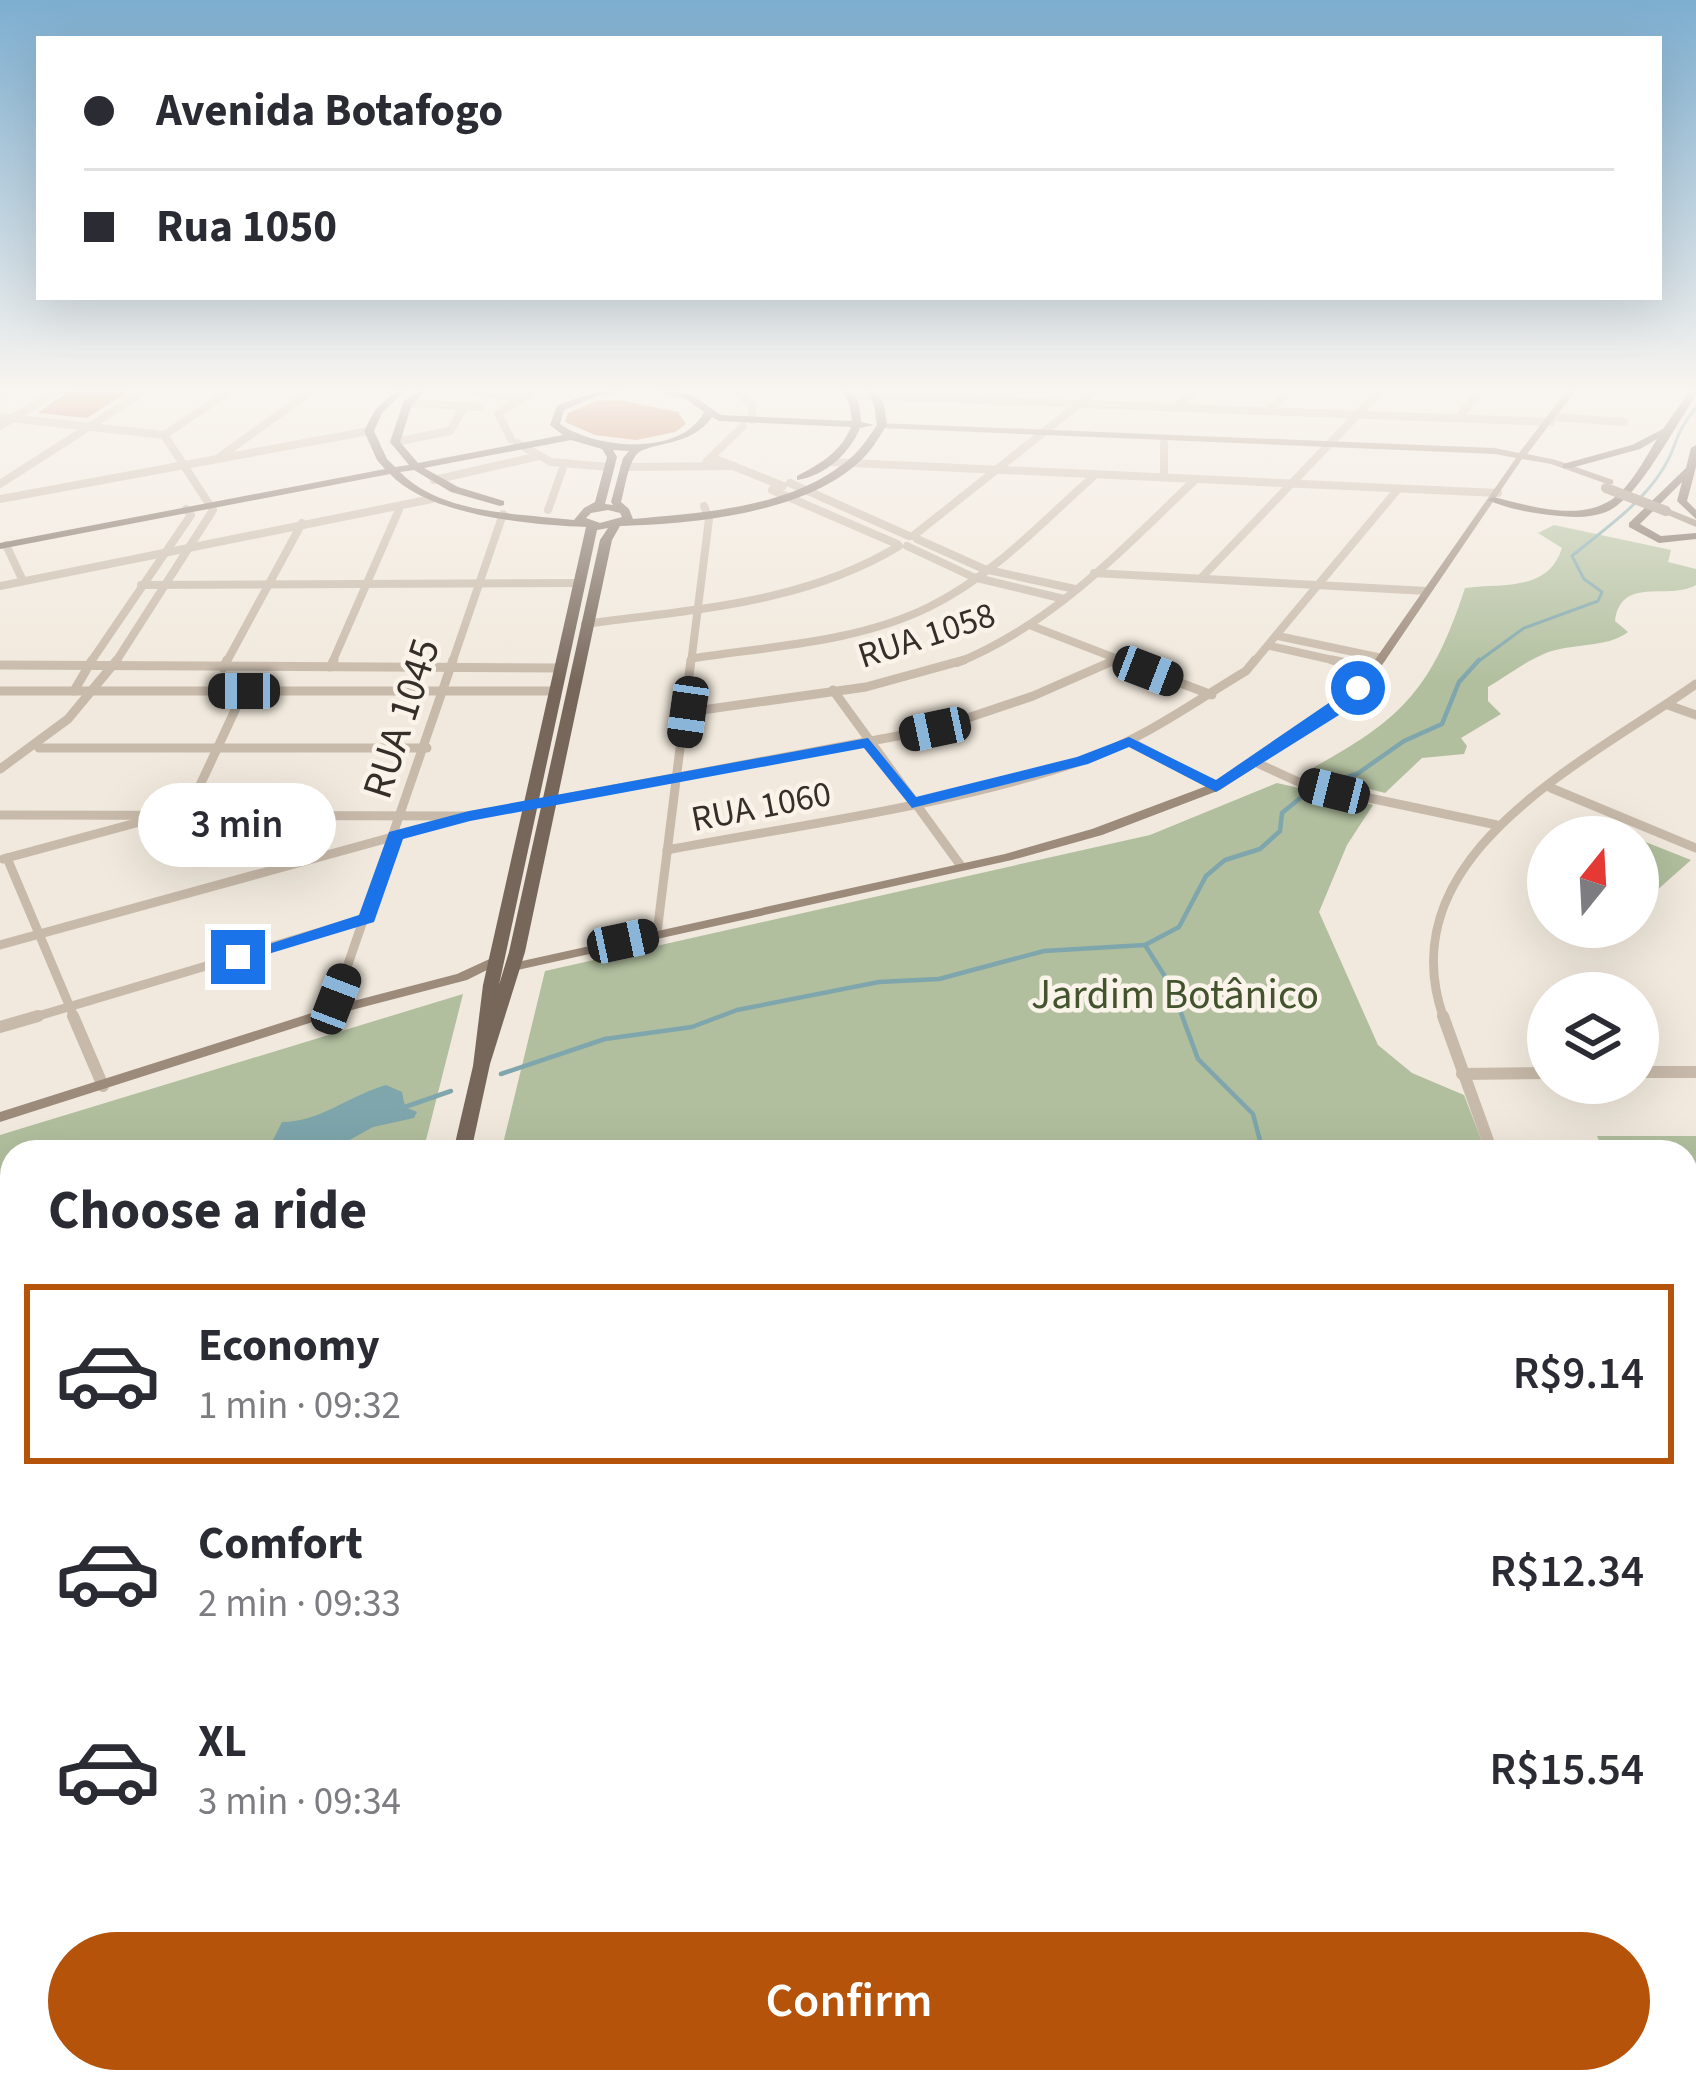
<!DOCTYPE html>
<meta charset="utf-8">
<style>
body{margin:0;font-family:"Source Sans 3",sans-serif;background:#f2f2f3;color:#2b2b33;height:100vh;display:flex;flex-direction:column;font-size:45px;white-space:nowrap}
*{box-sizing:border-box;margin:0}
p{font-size:39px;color:#7c7c81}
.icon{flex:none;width:66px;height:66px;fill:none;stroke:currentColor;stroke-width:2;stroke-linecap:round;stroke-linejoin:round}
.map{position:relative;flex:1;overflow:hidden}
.panel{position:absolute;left:0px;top:1140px;width:1698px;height:954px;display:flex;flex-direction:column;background:#fff;border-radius:36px 36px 0 0;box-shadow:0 12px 48px #0002}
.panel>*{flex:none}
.top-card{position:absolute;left:36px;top:36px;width:1626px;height:264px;border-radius:0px;box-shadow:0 12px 48px #0002;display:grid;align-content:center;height:264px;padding:0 48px;background:#fff}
.needle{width:78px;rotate:18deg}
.buttons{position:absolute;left:1527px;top:816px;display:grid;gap:24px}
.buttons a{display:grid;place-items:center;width:132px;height:132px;border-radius:50%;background:#fff;box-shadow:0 12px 48px #0002;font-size:60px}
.end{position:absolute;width:54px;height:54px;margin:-27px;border:15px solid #1a73e8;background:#fff;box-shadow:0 0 0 6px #fff}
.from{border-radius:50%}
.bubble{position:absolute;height:84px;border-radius:42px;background:#fff;box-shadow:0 12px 48px #0002;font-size:39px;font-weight:600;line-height:84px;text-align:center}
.car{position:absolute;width:36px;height:72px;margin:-36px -18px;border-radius:15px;box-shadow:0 0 9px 3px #0007;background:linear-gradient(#222 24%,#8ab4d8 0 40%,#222 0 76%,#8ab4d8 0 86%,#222 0)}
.top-card b{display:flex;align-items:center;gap:42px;height:114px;font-size:45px}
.top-card b+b{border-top:3px solid #e1e1e2}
.top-card i{width:30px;height:30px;background:#2b2b33}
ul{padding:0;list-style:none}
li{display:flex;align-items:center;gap:36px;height:180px;margin:0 24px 18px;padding:0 24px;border:6px solid transparent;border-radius:0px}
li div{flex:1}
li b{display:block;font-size:45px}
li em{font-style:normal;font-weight:600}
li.selected{border-color:#b45309}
li>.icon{width:108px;height:108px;stroke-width:1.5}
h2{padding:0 48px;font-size:54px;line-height:144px}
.primary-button{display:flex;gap:24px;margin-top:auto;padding:24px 48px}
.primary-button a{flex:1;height:138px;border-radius:72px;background:#b45309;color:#fff;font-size:48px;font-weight:600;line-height:138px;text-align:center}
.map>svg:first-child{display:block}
.green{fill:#b1bf9e}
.water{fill:#7ea6ac}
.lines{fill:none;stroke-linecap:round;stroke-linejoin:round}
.stream-far2{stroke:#7ea6ac;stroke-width:3}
.stream-far1{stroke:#7ea6ac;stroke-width:4.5}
.stream{stroke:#7ea6ac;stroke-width:6}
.building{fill:#bf734d}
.street-far3{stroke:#c8baaa;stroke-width:8}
.street-far2{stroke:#c8baaa;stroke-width:9}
.street-far1{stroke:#c8baaa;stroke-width:12}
.street{stroke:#c8baaa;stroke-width:15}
.secondary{fill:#9c8a7b;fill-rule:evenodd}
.primary{fill:#77675b;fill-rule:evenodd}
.secondary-bridge{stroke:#9c8a7b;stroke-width:10}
.route{fill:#1a73e8}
.labels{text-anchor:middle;stroke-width:9;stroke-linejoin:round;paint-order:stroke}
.far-street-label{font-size:36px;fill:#362e29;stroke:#f9f3e9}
.street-label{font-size:42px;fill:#362e29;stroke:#f9f3e9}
.park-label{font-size:42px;fill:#42532e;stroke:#f9f3e9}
</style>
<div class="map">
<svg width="1696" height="2094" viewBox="0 0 1696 2094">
<rect width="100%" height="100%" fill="#f1e9dd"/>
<!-- green -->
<g class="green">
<path d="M1554 525 1671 550 1668 562 1696 569V585C1668 601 1621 575 1615 621L1628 632C1608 648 1571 643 1546 653 1526 661 1507 676 1488 687V701L1501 714 1461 738 1467 746 1464 754 1422 758 1385 793 1305 772C1400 721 1431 692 1465 588 1503 583 1548 592 1562 548L1538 533Z"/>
<path d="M1277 783 1373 805 1347 845 1319 912 1378 1045 1412 1073 1464 1095 1486 1152H501L545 971 1150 835Z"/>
<path d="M1638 839 1691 860 1638 907Z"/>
<path d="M463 994 423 1152H12V1725L0 1730V1135Z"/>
<path d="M1597 1136H1696V1212H1686V1152H1604Z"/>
<path d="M1686 1655 1696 1678V2094H559L555 2082H1686Z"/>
</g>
<!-- water -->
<path class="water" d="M386 1085 402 1092 405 1107 417 1112 414 1118 373 1127 337 1147 284 1152 286 1145 279 1149 271 1144 282 1122C320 1122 348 1096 386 1085Z"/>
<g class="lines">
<!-- stream-far2 -->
<path class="stream-far2" d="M1476 663 1524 628 1598 601 1602 592 1584 579 1572 556C1603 530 1639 506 1661 472 1678 447 1673 434 1696 408"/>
<!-- stream-far1 -->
<g class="stream-far1">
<path d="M1325 784 1357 774 1404 741 1442 724 1459 682 1479 660"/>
<path d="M1145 945 1171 986 1198 1059 1253 1114 1263 1152"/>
<path d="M501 1074 605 1039 692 1027 737 1010 879 982 939 979 1044 951 1145 945 1179 927 1206 876 1225 860 1260 849 1280 831 1282 813 1310 790"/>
<path d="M402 1108 451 1091"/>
<path d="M272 1152 289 1146"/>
</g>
<!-- stream -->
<path class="stream" d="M1593 2082 1598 2094"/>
</g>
<!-- building -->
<g class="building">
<path d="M72 389H132L87 418 38 413Z"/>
<path d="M619 400 678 412 686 424 675 432 636 440 595 435 565 422 568 413 596 401Z"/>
</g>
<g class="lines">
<!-- street-far3 -->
<g class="street-far3">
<path d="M456 389 519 398"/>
<path d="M733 389 752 404V420"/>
<path d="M850 395 1551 422"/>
<path d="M0 397 13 389"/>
<path d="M408 403 480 407"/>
<path d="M1177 406 1196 389"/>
<path d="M1270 409 1291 389"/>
<path d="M0 417 164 435"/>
<path d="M1459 417 1482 389"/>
<path d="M1554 417 1624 422"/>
<path d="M0 426 61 389"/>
<path d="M164 435 233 389"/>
<path d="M511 439 498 414 537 389"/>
<path d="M395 442 450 431 464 407"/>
<path d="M517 443 551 462 609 467"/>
<path d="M1164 443V477"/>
<path d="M221 456 314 389"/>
<path d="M713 458 783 486"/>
<path d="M707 461 743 426"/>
<path d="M831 462 1498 493"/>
<path d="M624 467 734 466"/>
<path d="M434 480 535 457"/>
<path d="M790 483 909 536"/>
<path d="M0 484 148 389"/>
<path d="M772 490 897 544"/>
<path d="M0 499 369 431"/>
<path d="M548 510 564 465"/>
<path d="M913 536 1098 389"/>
<path d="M917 539 984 569 1075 589"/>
<path d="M6 545 23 581"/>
<path d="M907 546 973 577 1064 599"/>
<path d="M1094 573 1427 591"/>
<path d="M1202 577 1382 389"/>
<path d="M141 585 581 583"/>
<path d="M0 586 432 499"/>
<path d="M585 624C694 609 803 604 899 546"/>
<path d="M1032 626 1128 663"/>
<path d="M1278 636 1382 658"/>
<path d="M1270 646 1346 663"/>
<path d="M695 658C773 646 858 642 929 607 993 576 1043 521 1095 475"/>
<path d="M90 663 191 515 186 509"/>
<path d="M115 663 213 510 164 435"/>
<path d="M226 663 302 523"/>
<path d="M332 663 401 505"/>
<path d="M452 663 503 514"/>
<path d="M691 663 709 519 704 506"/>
<path d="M957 663C1055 623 1121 550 1196 479"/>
<path d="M1108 663 1117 659"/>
<path d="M1253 663 1398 489"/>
</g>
<!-- street-far2 -->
<g class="street-far2">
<path d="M1120 660 1212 695"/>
<path d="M1332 660 1374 669"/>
<path d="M0 665 561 668"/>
<path d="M330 667 334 660"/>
<path d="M223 668 227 660"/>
<path d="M833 690 961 866"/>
<path d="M0 691H556"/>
<path d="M74 691 92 660"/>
<path d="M1668 705 1696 715"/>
<path d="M688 712 866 687 964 660"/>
<path d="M1129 741 1216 787"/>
<path d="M39 748H427"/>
<path d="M1259 764 1303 784 1497 825"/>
<path d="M0 769 68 719 117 660"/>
<path d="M1551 788 1696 848"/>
<path d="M187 813 244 691"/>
<path d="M0 815 469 816 935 729 1033 696 1115 660"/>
<path d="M667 850C799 825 958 804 1084 760 1142 740 1194 702 1246 671L1255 660"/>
<path d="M7 858 75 1019"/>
<path d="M3 859 147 820"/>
<path d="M657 933 691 660"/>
<path d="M0 945 454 820"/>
<path d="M341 1008 336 999 453 660"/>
<path d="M28 1019 367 918"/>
<path d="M1444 1019C1385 855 1586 762 1696 684"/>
</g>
<!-- street-far1 -->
<g class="street-far1">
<path d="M73 1016 103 1086"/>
<path d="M1443 1016 1492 1152"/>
<path d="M0 1027 38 1016"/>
<path d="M1638 1072H1696"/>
<path d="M1462 1074 1548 1073"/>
<path d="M1686 1291H1696"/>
</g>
<!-- street -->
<g class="street">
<path d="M1686 1576H1696"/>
<path d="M1686 1616 1696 1640"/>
<path d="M62 2094 65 2082"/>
</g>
<!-- secondary -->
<g class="secondary">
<path d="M1568 389H1577L1527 454 1556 460 1613 480V484H1607L1551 464 1522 459 1378 671 1345 708 1220 790 1102 835 1012 860 513 971 506 967 513 963 1005 854 1092 829 1212 784 1337 704 1370 667 1516 458 1495 454 882 428 879 427V423L1495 448 1519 453Z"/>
<path d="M1666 508 1696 520V527L1663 513 1661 511Z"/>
<path d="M496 956 503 960 501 963 467 980 344 1012 0 1122V1112L334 1006 457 974Z"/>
<path d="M12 1732V1754L0 1759V1737Z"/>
</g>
<!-- primary -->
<g class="primary">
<path d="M397 389H407L382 413 374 431 387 459 395 467 409 465 390 442 403 403 419 389H429L412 404 400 442 418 463 563 435 550 425 557 406C583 395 603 389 631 389L595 397 564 410 560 424C595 449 681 457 704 412L686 399 644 389H665L692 395 721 415 852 421 849 403 841 389H850L859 403 861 422 874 425 860 428C850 453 825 476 797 480V476C820 464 841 452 851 427L719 421 712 417C691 448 648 441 636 455 627 467 625 488 621 502L629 509 633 519C708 512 796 508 854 455 863 446 870 435 877 425L874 404 865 389H874L884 404 887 425C880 435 874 447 866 455 813 513 694 524 620 526L612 540 525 952 490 1064 471 1152H453L473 1066 483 985 586 527C532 525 429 516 390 474L0 549V543L385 469 377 460 364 431 375 410ZM571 440 602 449 607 457 595 502 584 508 574 520C518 513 442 515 400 472L414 470 451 492 500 506 504 505V501L458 487 424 468ZM613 450 629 451 623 458 611 502 613 505 605 504 617 457ZM608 510 620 513 622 517 600 523 586 518 591 513ZM608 528 600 540 509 952 499 985 597 530Z"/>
<path d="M1691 389H1696V396C1674 426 1639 499 1606 512 1588 519 1569 517 1550 515 1530 513 1505 508 1488 500L1493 497C1532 506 1586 525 1620 493 1635 478 1646 457 1657 439L1640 449 1571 468H1563V464L1632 445 1663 429Z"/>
<path d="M1696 445V467L1687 501 1696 510V519L1677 501 1682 482 1640 524 1661 536 1696 533V539L1659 543 1629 527V523L1686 468 1691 448Z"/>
<path d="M457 2082H485L489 2094H461Z"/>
</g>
<!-- secondary-bridge -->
<path class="secondary-bridge" d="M1606 488 1666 511"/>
</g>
<!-- sky -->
<linearGradient id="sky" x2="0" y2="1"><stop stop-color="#7daed0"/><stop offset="0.57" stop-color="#f9f5f0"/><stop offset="1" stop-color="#f9f5f0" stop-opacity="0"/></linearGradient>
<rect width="1696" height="683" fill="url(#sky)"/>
<!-- route -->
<path class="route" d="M1358 683 1365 688 1347 710 1216 792 1129 747 1088 764 912 808 864 748 470 821 403 839 374 922 238 963 229 957 359 915 389 832 469 811 868 738 916 797 1077 757 1129 737 1216 780Z"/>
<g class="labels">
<!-- far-street labels -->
<g class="far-street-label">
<text transform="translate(926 634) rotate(-18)" y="13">RUA 1058</text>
<text transform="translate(761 805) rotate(-11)" y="13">RUA 1060</text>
</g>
<!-- street labels -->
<g class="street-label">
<text transform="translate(400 718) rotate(-72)" y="15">RUA 1045</text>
</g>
<!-- park labels -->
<g class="park-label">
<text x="1175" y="1008">Jardim Botânico</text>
</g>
</g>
</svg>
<div class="buttons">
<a><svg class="needle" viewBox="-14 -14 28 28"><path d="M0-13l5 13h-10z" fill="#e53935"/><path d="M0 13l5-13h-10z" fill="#7c7c81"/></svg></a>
<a><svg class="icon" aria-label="layers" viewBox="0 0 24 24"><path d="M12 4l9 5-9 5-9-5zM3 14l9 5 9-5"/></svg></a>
</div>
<i class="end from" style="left:1358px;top:688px"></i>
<i class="end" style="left:238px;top:957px"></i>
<div class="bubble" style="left:138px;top:783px;width:198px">3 min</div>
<i class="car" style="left:1148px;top:671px;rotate:111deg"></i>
<i class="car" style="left:244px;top:691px;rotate:270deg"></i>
<i class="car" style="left:688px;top:712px;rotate:188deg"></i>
<i class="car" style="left:935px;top:729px;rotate:258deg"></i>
<i class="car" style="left:1334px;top:791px;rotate:284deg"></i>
<i class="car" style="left:623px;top:941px;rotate:78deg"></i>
<i class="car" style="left:336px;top:999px;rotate:21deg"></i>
<div class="top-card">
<b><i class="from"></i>Avenida Botafogo</b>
<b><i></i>Rua 1050</b>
</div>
<section class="panel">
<h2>Choose a ride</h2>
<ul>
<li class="selected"><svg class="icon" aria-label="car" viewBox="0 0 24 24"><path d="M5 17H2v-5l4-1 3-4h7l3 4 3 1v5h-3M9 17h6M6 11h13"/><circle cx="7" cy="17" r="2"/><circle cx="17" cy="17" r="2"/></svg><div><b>Economy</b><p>1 min · 09:32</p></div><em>R$9.14</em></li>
<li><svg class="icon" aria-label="car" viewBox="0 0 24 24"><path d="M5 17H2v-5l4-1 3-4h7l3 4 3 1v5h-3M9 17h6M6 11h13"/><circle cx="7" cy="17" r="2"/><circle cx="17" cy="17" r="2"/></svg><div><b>Comfort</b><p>2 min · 09:33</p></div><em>R$12.34</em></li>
<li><svg class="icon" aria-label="car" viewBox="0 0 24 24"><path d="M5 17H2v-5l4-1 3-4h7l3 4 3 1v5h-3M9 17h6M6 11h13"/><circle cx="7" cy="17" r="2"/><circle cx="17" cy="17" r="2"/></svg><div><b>XL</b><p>3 min · 09:34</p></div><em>R$15.54</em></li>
</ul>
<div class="primary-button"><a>Confirm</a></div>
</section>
</div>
